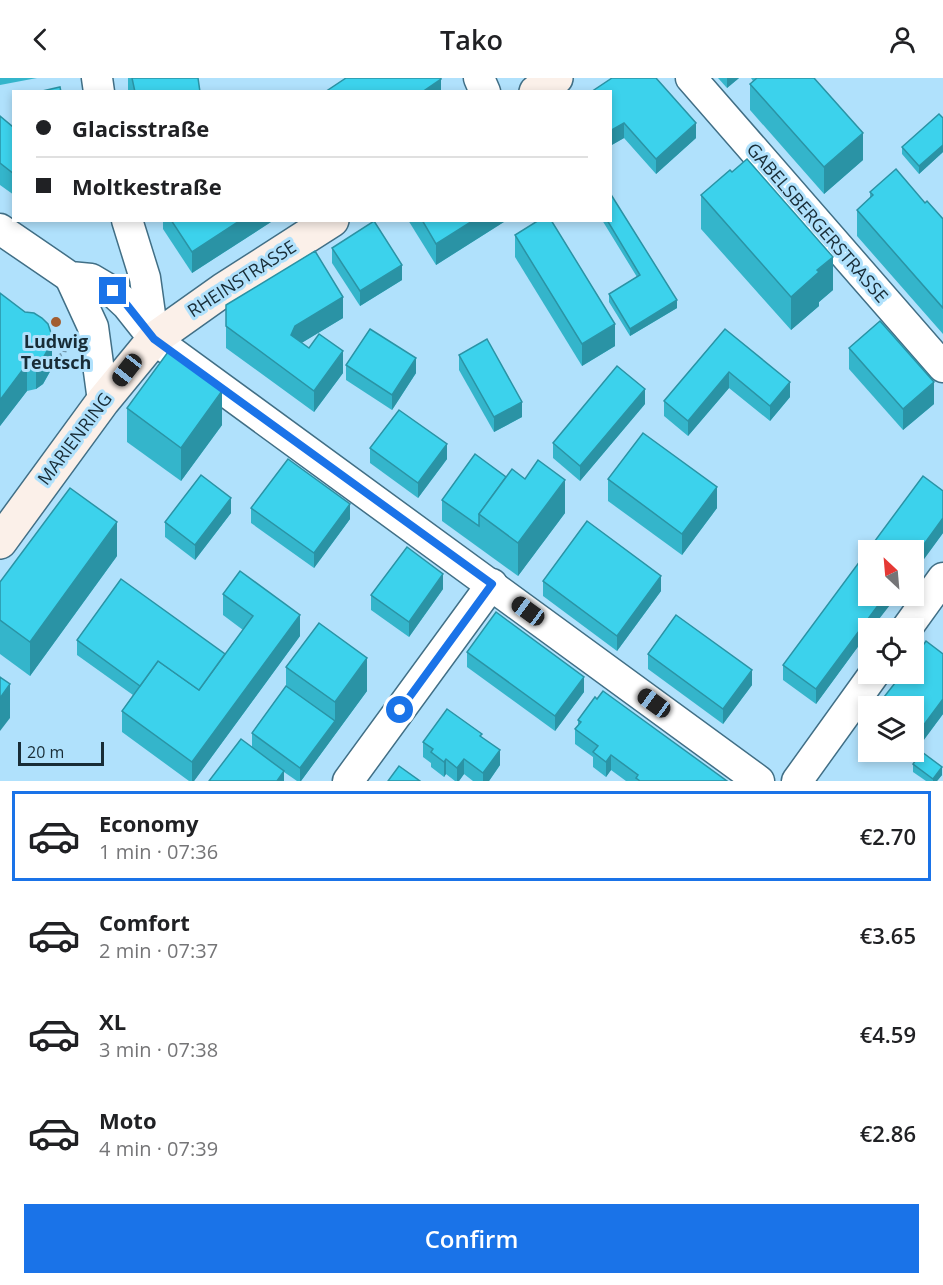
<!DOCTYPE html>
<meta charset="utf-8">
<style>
body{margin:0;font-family:"Open Sans",sans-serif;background:#f6f6f6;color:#202124;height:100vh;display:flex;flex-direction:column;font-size:22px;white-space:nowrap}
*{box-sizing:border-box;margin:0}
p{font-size:20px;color:#757577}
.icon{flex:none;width:33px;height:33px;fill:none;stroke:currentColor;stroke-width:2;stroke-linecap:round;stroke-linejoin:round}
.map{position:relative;height:703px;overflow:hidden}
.sheet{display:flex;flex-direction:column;background:#fff;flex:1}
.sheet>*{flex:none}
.banner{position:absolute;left:12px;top:12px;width:600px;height:132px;border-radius:0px;box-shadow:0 3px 9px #0003;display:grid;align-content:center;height:132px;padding:0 24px;background:#fff}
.needle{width:39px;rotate:334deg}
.fabs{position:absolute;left:858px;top:462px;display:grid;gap:12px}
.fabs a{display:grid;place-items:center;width:66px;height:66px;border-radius:0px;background:#fff;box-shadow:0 3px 9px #0003;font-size:30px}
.scale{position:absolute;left:18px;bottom:15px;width:86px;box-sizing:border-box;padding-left:6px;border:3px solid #182c36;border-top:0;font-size:16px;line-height:21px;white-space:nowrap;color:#182c36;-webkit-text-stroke:4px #b0e1fc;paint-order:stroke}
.end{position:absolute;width:27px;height:27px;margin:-14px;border:8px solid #1a73e8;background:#fff;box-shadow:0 0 0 3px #fff}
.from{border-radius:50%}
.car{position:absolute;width:18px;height:36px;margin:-18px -9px;border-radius:8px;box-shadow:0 0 4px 2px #0007;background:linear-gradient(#222 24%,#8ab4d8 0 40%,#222 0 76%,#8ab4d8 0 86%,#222 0)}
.banner b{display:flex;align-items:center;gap:21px;height:57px;font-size:22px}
.banner b+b{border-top:2px solid #e0e0e0}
.banner i{width:15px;height:15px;background:#202124}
ul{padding:10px 0 0;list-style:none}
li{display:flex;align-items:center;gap:18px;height:90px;margin:0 12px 9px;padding:0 12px;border:3px solid transparent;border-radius:0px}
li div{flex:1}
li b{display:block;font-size:22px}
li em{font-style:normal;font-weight:600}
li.selected{border-color:#1a73e8}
li>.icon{width:54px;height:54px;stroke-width:1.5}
.primary-button{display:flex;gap:12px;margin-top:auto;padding:12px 24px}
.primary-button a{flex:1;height:69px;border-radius:0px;background:#1a73e8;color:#fff;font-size:24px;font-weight:600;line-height:69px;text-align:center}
header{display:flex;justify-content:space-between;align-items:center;height:78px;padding:0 24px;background:#fff;font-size:27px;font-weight:600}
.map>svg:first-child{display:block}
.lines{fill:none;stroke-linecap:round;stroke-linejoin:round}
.minor-casing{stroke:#416f86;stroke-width:33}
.secondary-casing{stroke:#416f86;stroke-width:36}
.path{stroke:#7196aa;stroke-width:4;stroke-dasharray:3 4.5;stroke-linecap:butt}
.minor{stroke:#fff;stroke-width:30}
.secondary{stroke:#fbf0e9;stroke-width:33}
.wall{fill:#34b5cb}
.shaded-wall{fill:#2a93a5}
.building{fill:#3cd2ec;stroke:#2a93a5;stroke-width:1.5}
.route{stroke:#1a73e8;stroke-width:8}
.poi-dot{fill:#a25d30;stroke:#b0e1fc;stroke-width:2}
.labels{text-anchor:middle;stroke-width:6;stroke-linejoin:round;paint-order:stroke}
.street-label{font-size:18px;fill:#182c36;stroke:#b0e1fc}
.poi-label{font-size:18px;font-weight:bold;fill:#182c36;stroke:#b0e1fc}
</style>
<header><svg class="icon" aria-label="back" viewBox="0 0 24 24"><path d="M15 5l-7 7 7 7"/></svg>Tako<svg class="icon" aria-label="person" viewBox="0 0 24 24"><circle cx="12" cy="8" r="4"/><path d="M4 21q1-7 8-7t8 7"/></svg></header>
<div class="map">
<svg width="943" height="703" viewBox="0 0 943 703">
<rect width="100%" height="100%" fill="#b0e1fc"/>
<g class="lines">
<!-- minor casing -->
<g class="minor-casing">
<g id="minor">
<path d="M97 0 99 14"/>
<path d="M479 0 485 14"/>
<path d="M691 0 943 289"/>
<path d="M127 142 145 200 153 258"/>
<path d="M0 151 70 199 91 201 113 214 127 227 154 261 759 703"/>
<path d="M70 199 93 249 103 323"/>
<path d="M907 550 943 500"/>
<path d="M348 703 492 506"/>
<path d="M797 703 874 596"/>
</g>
</g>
<!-- secondary casing -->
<g class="secondary-casing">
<g id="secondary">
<path d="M536 14 556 0"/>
<path d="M0 464 103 323 154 261 223 212 332 142"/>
</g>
</g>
<!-- path -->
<path class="path" d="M52 281 64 276 65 271"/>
<!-- minor -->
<use href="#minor" class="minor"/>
<!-- secondary -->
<use href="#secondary" class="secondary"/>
</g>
<!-- wall -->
<g class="wall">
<path d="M0 0H37L0 7Z"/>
<path d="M128 0H198L200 14H128Z"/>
<path d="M718 0H739L727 10Z"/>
<path d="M751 0H814L863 82 824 116 750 32V6L753 3Z"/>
<path d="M610 14 696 60 656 96 624 60 610 68Z"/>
<path d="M0 38 12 48 14 47V117L0 107Z"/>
<path d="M943 40V74L919 96 902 76V69Z"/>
<path d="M870 114 925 125 943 141V256L857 158V132L870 120Z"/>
<path d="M701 117 833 212 819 224V228L791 252 701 151Z"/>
<path d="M163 142H274L192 195 163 151Z"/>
<path d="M408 142H507L436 187Z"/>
<path d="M602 142H610L677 230 630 258 609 224V216L637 199Z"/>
<path d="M515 157 615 268 582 288 515 179Z"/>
<path d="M332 170 402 202 360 228 332 185Z"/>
<path d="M0 215 52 290 43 306 36 311 27 313 0 348Z"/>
<path d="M226 227 343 240 301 265 343 295 314 334 226 270Z"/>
<path d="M725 251 790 319 770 343 729 310 688 358 664 338V323Z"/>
<path d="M849 270 934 326 903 352 849 291Z"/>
<path d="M459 277 522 339 494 354 459 292Z"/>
<path d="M346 287 416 295 392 332 346 302Z"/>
<path d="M645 326 580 403 553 380V365Z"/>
<path d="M127 330 222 347 181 403 127 364Z"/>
<path d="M370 370 447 381 418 420 370 385Z"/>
<path d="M506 399 565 435 518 498 442 443V422Z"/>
<path d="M608 401 717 430 682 477 608 423Z"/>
<path d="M943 413V455L872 550H868V555L816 626 783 602V587Z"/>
<path d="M251 430 350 441 314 490 251 445Z"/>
<path d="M231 435 195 482 165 459V444Z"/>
<path d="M117 478 30 598 0 576V504Z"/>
<path d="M543 503 661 513 617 573 543 518Z"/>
<path d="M443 511 409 559 371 532V517Z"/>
<path d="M223 516 300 558 194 703H189L122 654V633L133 617 77 577V562L225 576 243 552 223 537Z"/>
<path d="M467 574 584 614 555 653 467 589Z"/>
<path d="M648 576 752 607 723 646 648 591Z"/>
<path d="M943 576V636L923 663 917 659 914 628Z"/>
<path d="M286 589 367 613 301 703H297L284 694V703L252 669V655L286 608Z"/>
<path d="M578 642 727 703H626L611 692 606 699 593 689V679L575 666V651L578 647Z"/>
<path d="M482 660 500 687 489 703H473L464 696 459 703H455L446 696 444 699 431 689V685L423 679V664Z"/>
<path d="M913 686 942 697 937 703H926L913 694Z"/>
</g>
<!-- shaded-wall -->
<g class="shaded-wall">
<path d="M727 0H739L727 10Z"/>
<path d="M441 1V14H422Z"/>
<path d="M624 45V60L610 68V53Z"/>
<path d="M696 45V60L656 96V81Z"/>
<path d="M863 55V82L824 116V89Z"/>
<path d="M943 67V74L919 96V88Z"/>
<path d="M241 142H274L192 195V174Z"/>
<path d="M474 142H507L436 187V166Z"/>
<path d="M833 179V212L819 224V228L791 252V219L817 192Z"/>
<path d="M402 187V202L360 228V213Z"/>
<path d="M343 219V240L295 269 291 257 295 248Z"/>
<path d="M677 222V230L630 258V251Z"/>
<path d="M615 246V268L582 288V266Z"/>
<path d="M52 264V290L43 306 36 311V284Z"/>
<path d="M343 273V295L314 334V313Z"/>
<path d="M416 280V295L392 332V317Z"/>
<path d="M27 286V313L0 348V322Z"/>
<path d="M729 294V310L688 358V343Z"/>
<path d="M790 304V319L770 343V328Z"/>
<path d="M934 304V326L903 352V331Z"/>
<path d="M645 311V326L580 403V388Z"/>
<path d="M222 313V347L181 403V370Z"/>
<path d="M522 324V339L494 354V339Z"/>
<path d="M447 366V381L418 420V405Z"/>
<path d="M565 402V435L518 498V465Z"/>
<path d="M717 409V430L682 477V456Z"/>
<path d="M231 420V435L195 482V467Z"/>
<path d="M350 426V441L314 490V475Z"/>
<path d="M943 440V455L914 495V480Z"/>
<path d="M117 444V478L30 598V564Z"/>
<path d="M443 496V511L409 559V544Z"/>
<path d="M661 498V513L617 573V558Z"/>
<path d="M885 518H897L872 550H868V555L816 626V611Z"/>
<path d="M300 537V558L194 703H192V684Z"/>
<path d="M367 580V613L301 703H300V690L335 643V624Z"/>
<path d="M752 592V607L723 646V631Z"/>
<path d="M584 599V614L555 653V638Z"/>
<path d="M10 606V640L0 653V620Z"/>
<path d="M943 621V636L923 663V648Z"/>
<path d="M917 644V659L914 664V649Z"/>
<path d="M500 672V687L489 703H483V695Z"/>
<path d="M611 677V692L606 699V684Z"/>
<path d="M446 681V696L444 699V684Z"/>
<path d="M464 681V696L459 703H457V690Z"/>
<path d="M942 689V697L937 703H933V701Z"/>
<path d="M284 693V703H277Z"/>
</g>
<!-- building -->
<g class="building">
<path d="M132 0H198L200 14H135Z"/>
<path d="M346 0H441V1L422 14H325Z"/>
<path d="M612 0H656L696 45 656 81 624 45 610 53V14H591Z"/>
<path d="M757 0H814L863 55 824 89 750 6Z"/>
<path d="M60 9 61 14H38Z"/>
<path d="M939 36 943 40V67L919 88 902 69Z"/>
<path d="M0 38 12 48 14 47V96L0 85Z"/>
<path d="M747 81 833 179 817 192 819 194 791 219 701 117 730 92 732 94Z"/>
<path d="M896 91 925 125 927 123 943 141V230L857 132 873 117 870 114Z"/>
<path d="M610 115 677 222 630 251 609 216 640 197 607 142H610Z"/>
<path d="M171 142H241L192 174Z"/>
<path d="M422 142H474L436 166Z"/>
<path d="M539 142H551L615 246 582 266 515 157Z"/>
<path d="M374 143 402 187 360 213 332 170Z"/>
<path d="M315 173 343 219 295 248 291 257 309 270 319 256 343 273 314 313 226 248V227Z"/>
<path d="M0 215 25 234 34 235 42 240 48 246 51 255 52 264 43 280 36 284 27 286 0 322Z"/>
<path d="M880 243 934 304 903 331 849 270Z"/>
<path d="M370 251 416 280 392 317 346 287Z"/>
<path d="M725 251 790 304 770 328 729 294 688 343 664 323Z"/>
<path d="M487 261 522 324 494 339 459 277Z"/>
<path d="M168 274 222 313 181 370 127 330Z"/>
<path d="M617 288 645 311 580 388 553 365Z"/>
<path d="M399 332 447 366 418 405 370 370Z"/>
<path d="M643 355 717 409 682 456 608 401Z"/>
<path d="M475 376 506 399 479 436V448L442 422Z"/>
<path d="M288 381 350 426 314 475 251 430Z"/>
<path d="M538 382 565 402 518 465 479 436 512 391 525 401Z"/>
<path d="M201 397 231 420 195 467 165 444Z"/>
<path d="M923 398 943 413V440L914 480V472H868V518H885L816 611 783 587Z"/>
<path d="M70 410 117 444 30 564 0 542V504Z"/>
<path d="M587 443 661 498 617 558 543 503Z"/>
<path d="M407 469 443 496 409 544 371 517Z"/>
<path d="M240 493 300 537 192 684 122 633 158 583 199 612 253 538 223 516Z"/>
<path d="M121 501 225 576 199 612 158 583 140 608 77 562Z"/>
<path d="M496 534 584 599 555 638 467 574Z"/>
<path d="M676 537 752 592 723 631 648 576Z"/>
<path d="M319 545 367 580 335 624 286 589Z"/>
<path d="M926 563 943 576V621L923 648 917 644 914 649V628H877L902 596H914V580Z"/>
<path d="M0 599 10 606 0 620Z"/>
<path d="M286 608 335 643 300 690 252 655Z"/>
<path d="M603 613 727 703H640L636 700 638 697 611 677 606 684 593 674 598 668 575 651 581 644 578 642 595 619 597 621Z"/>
<path d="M447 631 482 656 480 658 500 672 483 695 464 681 457 690 446 681 444 684 431 674 433 671 423 664Z"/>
<path d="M241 661 284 693 277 703H209Z"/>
<path d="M922 674 942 689 933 701 913 686Z"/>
<path d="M399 688 420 703H388Z"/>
</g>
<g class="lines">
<!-- route -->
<path class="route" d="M113 213 127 227 154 261 492 506 400 632"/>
</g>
<!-- markers -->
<circle class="poi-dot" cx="56" cy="244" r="6"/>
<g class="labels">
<!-- street labels -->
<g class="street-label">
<text transform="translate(817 145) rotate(49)" y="6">GABELSBERGERSTRASSE</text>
<text transform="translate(242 201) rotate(-33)" y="6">RHEINSTRASSE</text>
<text transform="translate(75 361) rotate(-53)" y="6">MARIENRING</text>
</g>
<!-- poi labels -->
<g class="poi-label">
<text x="56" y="270">Ludwig<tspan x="56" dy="21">Teutsch</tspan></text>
</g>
</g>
</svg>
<div class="fabs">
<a><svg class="needle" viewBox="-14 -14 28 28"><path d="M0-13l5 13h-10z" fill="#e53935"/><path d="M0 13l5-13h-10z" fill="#757577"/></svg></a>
<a><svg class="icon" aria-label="locate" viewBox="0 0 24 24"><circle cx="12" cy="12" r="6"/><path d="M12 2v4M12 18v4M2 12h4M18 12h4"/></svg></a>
<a><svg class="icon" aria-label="layers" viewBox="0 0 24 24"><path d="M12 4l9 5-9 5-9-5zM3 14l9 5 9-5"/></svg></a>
</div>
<div class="scale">20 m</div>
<i class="end from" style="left:400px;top:632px"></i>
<i class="end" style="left:113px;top:213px"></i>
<i class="car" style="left:127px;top:292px;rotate:218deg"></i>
<i class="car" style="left:528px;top:533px;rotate:306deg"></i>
<i class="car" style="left:654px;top:625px;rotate:306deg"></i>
<div class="banner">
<b><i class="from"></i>Glacisstraße</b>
<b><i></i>Moltkestraße</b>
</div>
</div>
<section class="sheet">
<ul>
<li class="selected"><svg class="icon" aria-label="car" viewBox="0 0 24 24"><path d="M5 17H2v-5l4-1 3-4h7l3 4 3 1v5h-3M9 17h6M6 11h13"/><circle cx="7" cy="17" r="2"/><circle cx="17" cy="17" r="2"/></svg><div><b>Economy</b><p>1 min · 07:36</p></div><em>€2.70</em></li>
<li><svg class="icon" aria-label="car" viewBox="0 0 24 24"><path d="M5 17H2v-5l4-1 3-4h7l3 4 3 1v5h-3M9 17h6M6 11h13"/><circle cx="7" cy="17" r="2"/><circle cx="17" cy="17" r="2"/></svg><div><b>Comfort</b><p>2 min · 07:37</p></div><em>€3.65</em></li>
<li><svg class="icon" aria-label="car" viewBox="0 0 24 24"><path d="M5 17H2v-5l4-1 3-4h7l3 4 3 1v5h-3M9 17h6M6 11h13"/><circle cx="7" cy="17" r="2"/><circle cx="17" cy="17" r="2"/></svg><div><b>XL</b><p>3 min · 07:38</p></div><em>€4.59</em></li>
<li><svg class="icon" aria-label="car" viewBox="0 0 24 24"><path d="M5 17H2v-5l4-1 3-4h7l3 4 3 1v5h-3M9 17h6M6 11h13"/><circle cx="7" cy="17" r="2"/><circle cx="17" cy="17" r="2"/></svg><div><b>Moto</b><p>4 min · 07:39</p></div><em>€2.86</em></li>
</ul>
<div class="primary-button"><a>Confirm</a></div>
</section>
